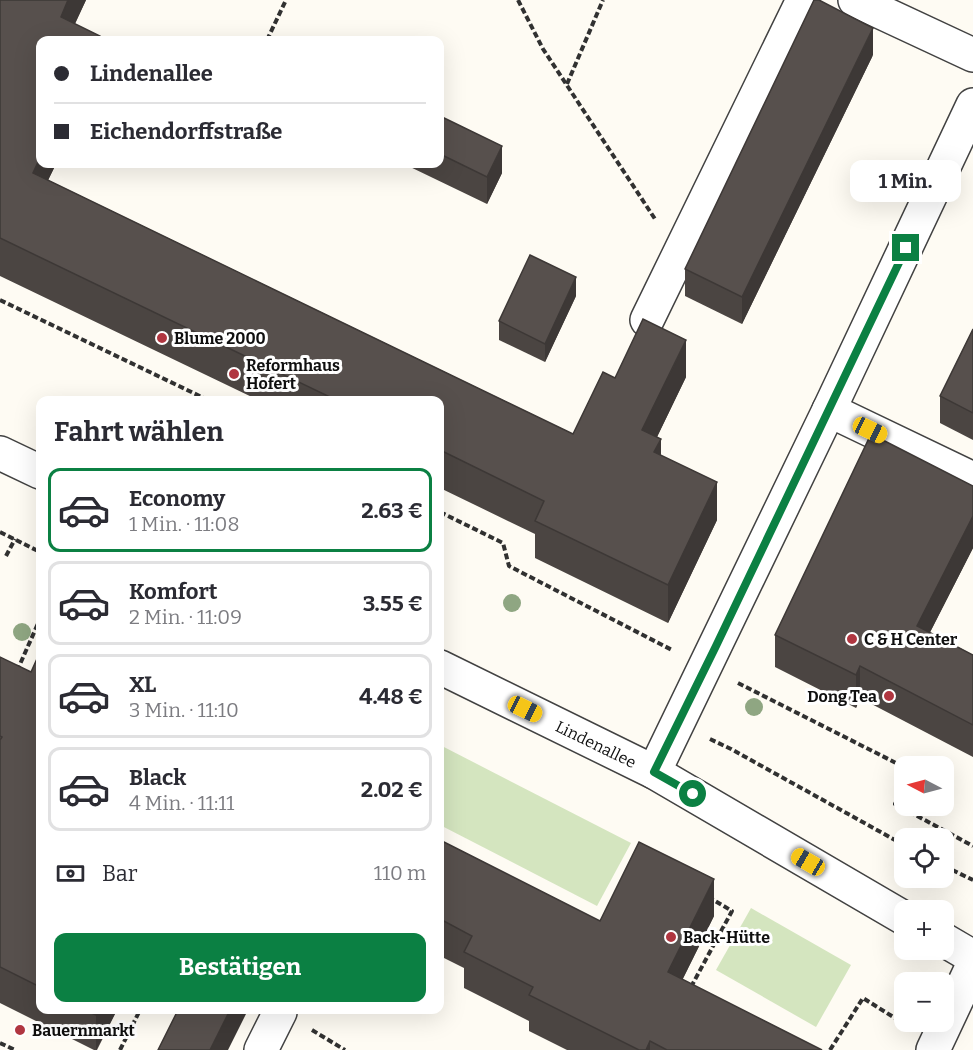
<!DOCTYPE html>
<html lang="de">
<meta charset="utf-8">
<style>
body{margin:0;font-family:Bitter,serif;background:#f2f2f3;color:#2b2b33;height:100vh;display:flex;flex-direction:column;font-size:22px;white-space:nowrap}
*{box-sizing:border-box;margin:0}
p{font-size:20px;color:#7c7c81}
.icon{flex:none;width:33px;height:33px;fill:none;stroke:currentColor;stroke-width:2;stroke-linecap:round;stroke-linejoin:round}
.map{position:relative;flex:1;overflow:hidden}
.side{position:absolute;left:36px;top:396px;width:408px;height:618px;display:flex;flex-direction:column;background:#fff;border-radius:12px;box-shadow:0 6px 24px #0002}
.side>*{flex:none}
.guide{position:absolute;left:36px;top:36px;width:408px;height:132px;border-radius:12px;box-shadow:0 6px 24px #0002;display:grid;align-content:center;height:132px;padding:0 18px;background:#fff}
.needle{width:39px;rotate:276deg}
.fabs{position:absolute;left:894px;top:756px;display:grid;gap:12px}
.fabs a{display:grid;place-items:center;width:60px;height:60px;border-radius:12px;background:#fff;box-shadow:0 6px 24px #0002;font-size:30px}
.end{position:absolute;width:27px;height:27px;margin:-14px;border:8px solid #0b8043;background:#fff;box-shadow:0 0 0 3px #fff}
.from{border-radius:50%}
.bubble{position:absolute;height:42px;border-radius:12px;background:#fff;box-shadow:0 6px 24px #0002;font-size:20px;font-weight:700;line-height:42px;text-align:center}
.car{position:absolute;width:18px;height:36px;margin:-18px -9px;border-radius:8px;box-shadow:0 0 4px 2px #0007;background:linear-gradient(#f5c518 24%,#345 0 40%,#f5c518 0 76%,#345 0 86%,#f5c518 0)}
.guide b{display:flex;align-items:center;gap:21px;height:57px;font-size:22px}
.guide b+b{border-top:2px solid #e1e1e2}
.guide i{width:15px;height:15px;background:#2b2b33}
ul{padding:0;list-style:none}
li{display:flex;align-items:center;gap:18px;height:84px;margin:0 12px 9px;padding:0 6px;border:3px solid #e1e1e2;border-radius:12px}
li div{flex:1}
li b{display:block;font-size:22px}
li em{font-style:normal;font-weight:700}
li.on{border-color:#0b8043}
li>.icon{width:54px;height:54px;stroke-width:1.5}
h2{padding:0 18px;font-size:27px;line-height:72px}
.pay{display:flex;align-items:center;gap:15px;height:66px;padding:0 18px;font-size:22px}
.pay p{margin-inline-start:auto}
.cta{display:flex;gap:12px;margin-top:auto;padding:12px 18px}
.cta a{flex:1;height:69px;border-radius:12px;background:#0b8043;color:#fff;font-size:24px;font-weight:700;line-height:69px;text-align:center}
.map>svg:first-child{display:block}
.grass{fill:#d4e5bf}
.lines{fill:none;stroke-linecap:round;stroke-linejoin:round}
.minor-casing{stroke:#424242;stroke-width:36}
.path{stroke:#313131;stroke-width:4;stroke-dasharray:6 3;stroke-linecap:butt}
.minor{stroke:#fff;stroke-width:33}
.tree{fill:#8fa682}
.wall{fill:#4b4542}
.shaded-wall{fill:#3d3836}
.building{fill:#57504d;stroke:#3d3836;stroke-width:1.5}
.route{stroke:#0b8043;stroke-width:8}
.poi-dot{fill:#b03640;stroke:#fff;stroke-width:2}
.labels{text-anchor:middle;stroke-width:6;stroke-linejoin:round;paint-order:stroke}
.poi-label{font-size:16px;font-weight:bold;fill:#0f0f0f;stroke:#fff;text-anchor:start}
.street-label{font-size:16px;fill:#0f0f0f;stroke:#fff}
</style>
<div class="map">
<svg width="973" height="1050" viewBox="0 0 973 1050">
<rect width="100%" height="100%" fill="#fefbf3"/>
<!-- grass -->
<g class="grass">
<path d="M440 745 631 843 597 906 440 825Z"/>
<path d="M751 908 851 965 816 1027 716 970Z"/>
</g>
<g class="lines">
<!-- minor casing -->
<g class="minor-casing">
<g id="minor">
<path d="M855 0 973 55"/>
<path d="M647 320 803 0"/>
<path d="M829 410 973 479"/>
<path d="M0 453 40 472"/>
<path d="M440 667 654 772 904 918"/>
<path d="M654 772 829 410 973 105"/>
<path d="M944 940 973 957"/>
<path d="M261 1050 280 1012"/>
<path d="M933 1050 973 965"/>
</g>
</g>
<!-- path -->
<g class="path">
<path d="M518 0 543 49 655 219"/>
<path d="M267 40 286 0"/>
<path d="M567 84 603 0"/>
<path d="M0 300 208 400"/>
<path d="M440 512 503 543 509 566 672 650"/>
<path d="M0 532 40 552"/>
<path d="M6 556 15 539"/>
<path d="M17 671 40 619"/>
<path d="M738 683 904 767"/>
<path d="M710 739 731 749 904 845"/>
<path d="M904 786 895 804 973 846"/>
<path d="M944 866 973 880"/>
<path d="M691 987 732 911 710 898"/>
<path d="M312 1030 345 1050"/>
<path d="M0 1043 15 1050"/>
<path d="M120 1050 140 1010"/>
<path d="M830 1050 863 998 906 1025"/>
</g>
<!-- minor -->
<use href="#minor" class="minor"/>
</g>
<!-- trees -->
<g class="tree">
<circle cx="512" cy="603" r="9"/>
<circle cx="22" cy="632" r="9"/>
<circle cx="754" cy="707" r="9"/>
</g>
<!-- wall -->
<g class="wall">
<path d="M0 0H86L75 24 100 40 40 164H56L48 180 573 434 615 378 686 377 657 437 661 455 717 520 668 623 535 558V534L440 488V400H258L0 276Z"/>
<path d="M873 55 742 324 685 296V269Z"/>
<path d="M440 116 502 173 487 204 404 164H440Z"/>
<path d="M576 296 545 362 499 340V321Z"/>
<path d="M973 329V440L940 423V396Z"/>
<path d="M973 486V548L930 632 973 655V757L860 698 856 708 775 667V635Z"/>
<path d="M40 652V1010H117L97 1050H94L0 1003V657L31 672Z"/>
<path d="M440 840 600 921 714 916 682 980 822 1050H567L529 1031V1021L464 988V968L440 956Z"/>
</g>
<!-- shaded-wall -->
<g class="shaded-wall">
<path d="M68 0H86L67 40 61 17Z"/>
<path d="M873 28V55L742 324V297Z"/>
<path d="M502 146V173L487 204V177Z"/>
<path d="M40 158V164H56L33 211V173Z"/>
<path d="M576 277V296L545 362V344Z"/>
<path d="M686 340V377L642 468V430Z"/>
<path d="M661 439V477L654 452Z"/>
<path d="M717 482V520L668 623V585Z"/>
<path d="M973 516V548L917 658V626Z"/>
<path d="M860 666V698L856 708V675Z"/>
<path d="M714 879V916L668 1009V972Z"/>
<path d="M99 1010H117L96 1050V1015Z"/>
<path d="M230 1010H248L228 1050H210Z"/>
<path d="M650 1041V1050H646Z"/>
</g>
<!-- building -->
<g class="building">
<path d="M0 0H68L61 17 100 36 98 40H40V158L33 173 573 434 603 372 615 378 643 319 686 340 642 430 661 439 654 452 717 482 668 585 535 521 544 501 440 450V400H336L0 238Z"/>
<path d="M814 0H819L873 28 742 297 685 269Z"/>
<path d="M440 116 502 146 487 177 440 154Z"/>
<path d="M530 255 576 277 545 344 499 321Z"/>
<path d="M973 329V413L940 396Z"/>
<path d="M871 434 973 486V516L917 626 973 655V725L860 666 856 675 775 635Z"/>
<path d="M40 652V987L0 967V740L2 737 0 736V657L31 672Z"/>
<path d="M440 840 600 921 639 842 714 879 668 972 822 1050H667L650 1041 646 1050H639L529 995 533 987 464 952 472 936 440 919Z"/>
<path d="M85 1010H99L96 1015Z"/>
<path d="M178 1010H230L210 1050H158Z"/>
</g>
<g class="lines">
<!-- route -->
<path class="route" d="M693 794 654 772 716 646 906 248"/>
</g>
<!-- markers -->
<g class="poi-dot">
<circle cx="162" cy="338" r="6"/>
<circle cx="234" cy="374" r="6"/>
<circle cx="852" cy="639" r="6"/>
<circle cx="889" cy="696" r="6"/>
<circle cx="671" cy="937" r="6"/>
<circle cx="20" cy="1030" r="6"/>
</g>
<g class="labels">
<!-- poi labels -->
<g class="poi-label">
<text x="174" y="344">Blume 2000</text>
<text x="246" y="371">Reformhaus<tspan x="246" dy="18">Hofert</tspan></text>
<text x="864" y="645">C &amp; H Center</text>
<text x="877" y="702" text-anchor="end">Dong Tea</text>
<text x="683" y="943">Back-Hütte</text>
<text x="32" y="1036">Bauernmarkt</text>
</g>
<!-- street labels -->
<g class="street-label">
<text transform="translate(596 744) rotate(26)" y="6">Lindenallee</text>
</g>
</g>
</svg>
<div class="fabs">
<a><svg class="needle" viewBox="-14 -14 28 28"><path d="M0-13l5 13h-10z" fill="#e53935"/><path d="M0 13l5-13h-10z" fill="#7c7c81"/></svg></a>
<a><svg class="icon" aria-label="locate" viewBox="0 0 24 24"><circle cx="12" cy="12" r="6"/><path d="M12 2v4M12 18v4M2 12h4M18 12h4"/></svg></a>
<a>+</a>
<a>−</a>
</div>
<i class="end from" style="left:693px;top:794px"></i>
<i class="end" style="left:906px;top:248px"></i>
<div class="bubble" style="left:850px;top:160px;width:111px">1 Min.</div>
<i class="car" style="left:870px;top:430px;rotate:115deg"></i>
<i class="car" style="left:525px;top:709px;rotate:116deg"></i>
<i class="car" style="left:808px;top:862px;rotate:300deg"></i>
<div class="guide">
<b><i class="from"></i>Lindenallee</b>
<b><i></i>Eichendorffstraße</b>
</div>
<section class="side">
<h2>Fahrt wählen</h2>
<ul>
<li class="on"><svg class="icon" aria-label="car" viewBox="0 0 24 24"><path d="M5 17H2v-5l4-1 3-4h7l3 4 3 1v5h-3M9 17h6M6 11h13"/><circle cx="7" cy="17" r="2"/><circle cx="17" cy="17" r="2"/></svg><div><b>Economy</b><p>1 Min. · 11:08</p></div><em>2.63 €</em></li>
<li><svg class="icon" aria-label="car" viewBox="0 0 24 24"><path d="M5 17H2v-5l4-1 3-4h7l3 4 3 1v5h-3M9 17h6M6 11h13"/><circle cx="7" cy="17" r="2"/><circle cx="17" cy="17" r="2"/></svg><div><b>Komfort</b><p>2 Min. · 11:09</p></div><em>3.55 €</em></li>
<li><svg class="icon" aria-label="car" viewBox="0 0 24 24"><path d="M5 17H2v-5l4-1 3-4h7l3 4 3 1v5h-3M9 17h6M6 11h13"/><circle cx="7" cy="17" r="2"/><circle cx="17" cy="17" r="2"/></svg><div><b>XL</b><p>3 Min. · 11:10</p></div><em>4.48 €</em></li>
<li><svg class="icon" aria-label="car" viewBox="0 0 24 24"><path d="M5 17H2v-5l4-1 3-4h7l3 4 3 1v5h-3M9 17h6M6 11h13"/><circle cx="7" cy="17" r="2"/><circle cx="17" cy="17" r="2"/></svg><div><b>Black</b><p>4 Min. · 11:11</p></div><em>2.02 €</em></li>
</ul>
<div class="pay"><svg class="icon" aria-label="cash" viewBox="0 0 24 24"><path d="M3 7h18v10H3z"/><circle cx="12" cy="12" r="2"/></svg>Bar<p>110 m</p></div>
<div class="cta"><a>Bestätigen</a></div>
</section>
</div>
